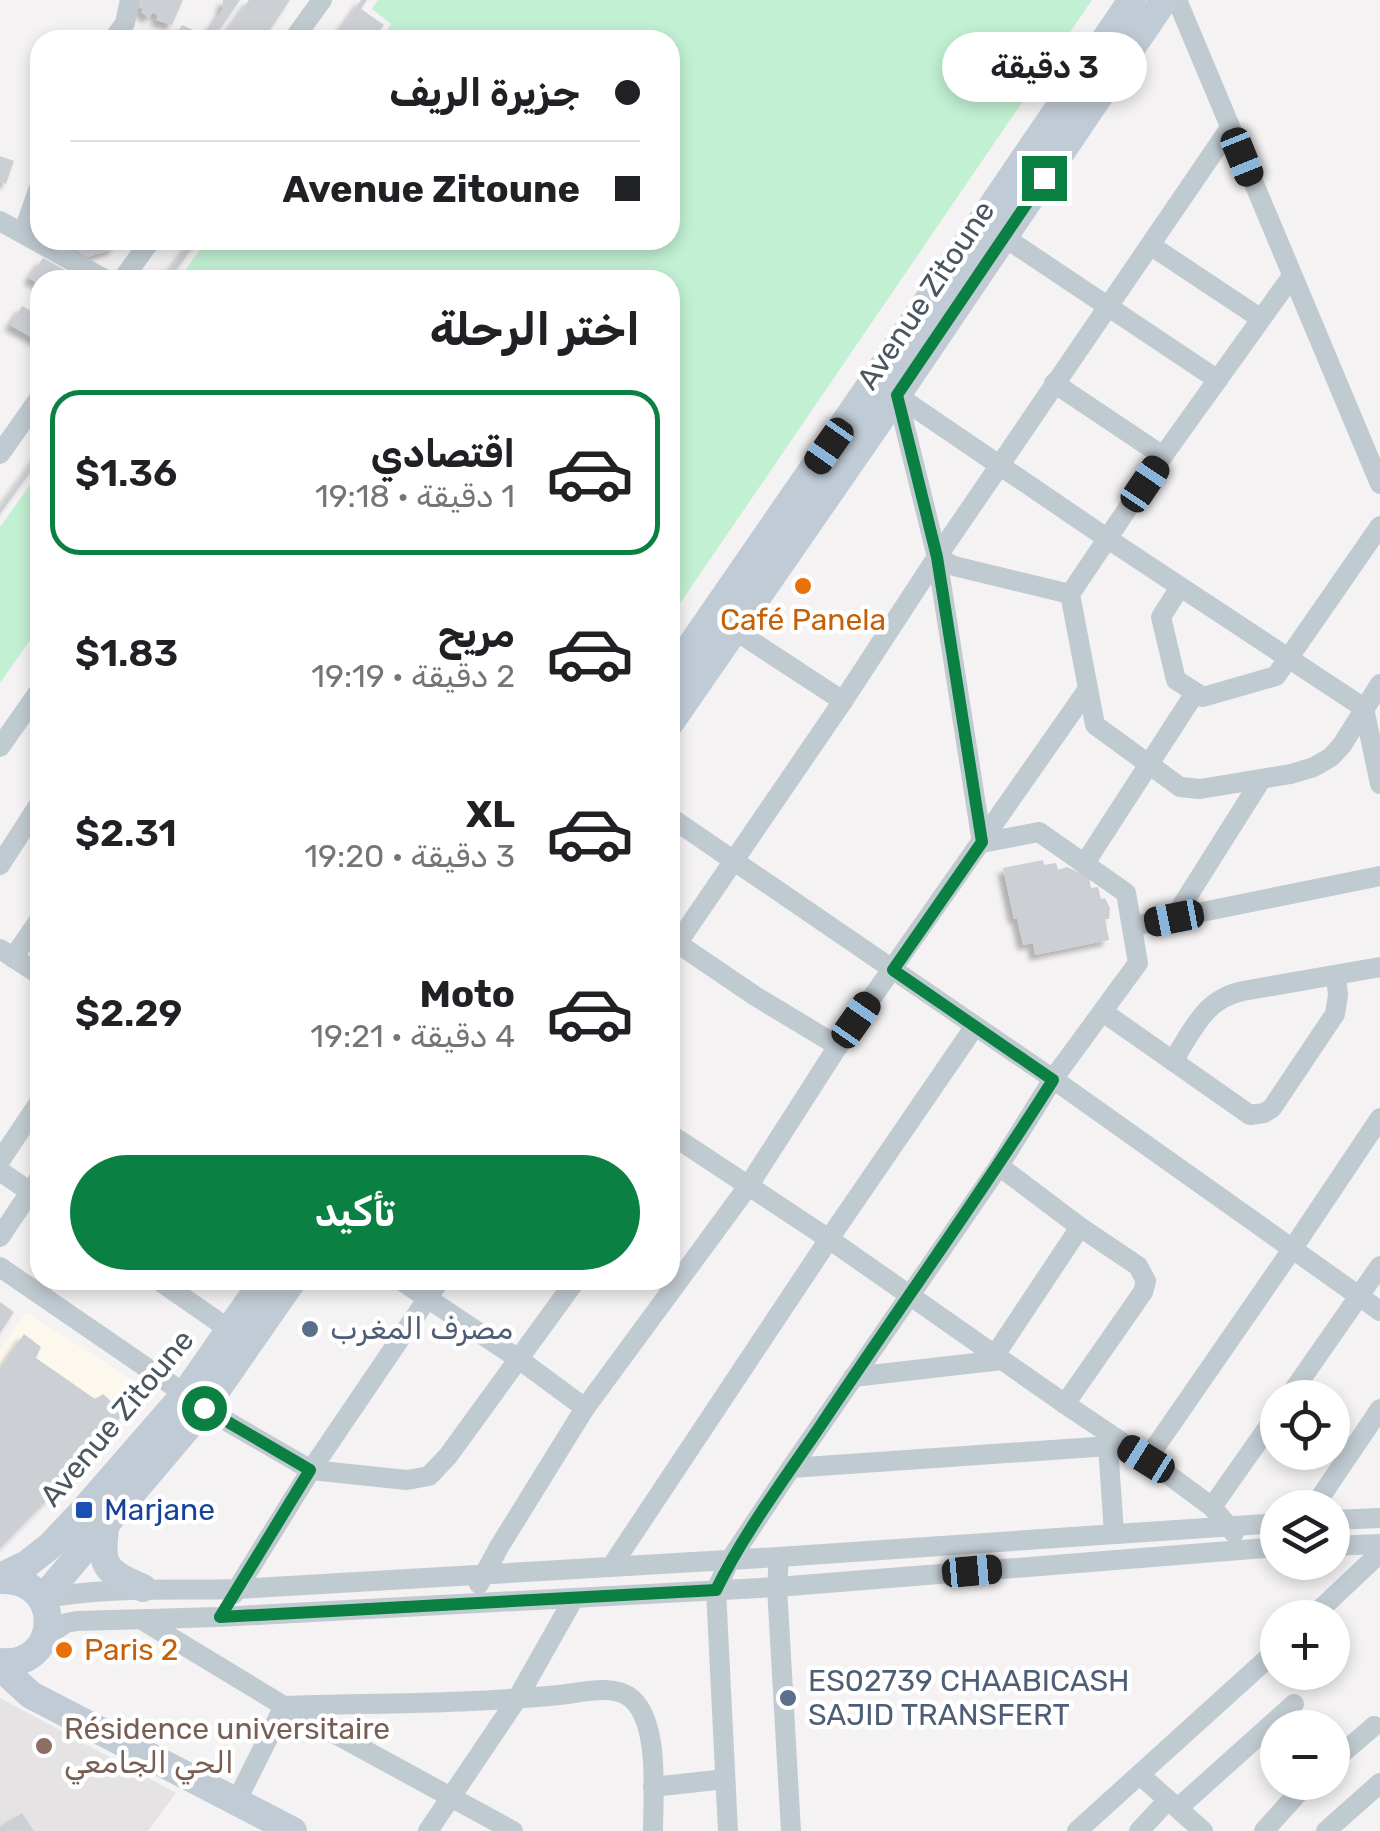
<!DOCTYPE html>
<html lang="ar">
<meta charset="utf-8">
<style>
body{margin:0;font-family:Rubik,"Noto Sans Arabic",sans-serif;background:#f6f6f6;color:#202124;direction:rtl;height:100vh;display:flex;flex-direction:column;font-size:38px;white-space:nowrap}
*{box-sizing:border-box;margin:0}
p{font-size:32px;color:#757577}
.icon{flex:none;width:55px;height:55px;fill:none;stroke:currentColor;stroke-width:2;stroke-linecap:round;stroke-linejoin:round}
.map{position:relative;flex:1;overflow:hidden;direction:ltr}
.panel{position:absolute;left:30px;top:270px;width:650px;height:1020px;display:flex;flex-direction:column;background:#fff;border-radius:30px;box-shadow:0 5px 15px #0003;direction:rtl}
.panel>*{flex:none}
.banner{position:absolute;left:30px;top:30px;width:650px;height:220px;border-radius:30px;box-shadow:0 5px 15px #0003;direction:rtl;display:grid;align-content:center;height:220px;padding:0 40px;background:#fff}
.buttons{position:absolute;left:1260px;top:1380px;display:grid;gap:20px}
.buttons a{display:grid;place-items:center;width:90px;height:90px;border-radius:50%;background:#fff;box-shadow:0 5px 15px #0003;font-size:50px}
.end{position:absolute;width:45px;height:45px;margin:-22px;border:12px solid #0b8043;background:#fff;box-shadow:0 0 0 5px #fff}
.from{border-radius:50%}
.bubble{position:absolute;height:70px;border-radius:35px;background:#fff;box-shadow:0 5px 15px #0003;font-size:32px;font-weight:600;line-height:70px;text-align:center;direction:rtl}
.car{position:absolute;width:30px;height:60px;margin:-30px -15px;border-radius:12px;box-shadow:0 0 8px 2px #0007;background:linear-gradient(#222 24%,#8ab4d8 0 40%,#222 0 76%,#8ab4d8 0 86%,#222 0)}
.banner b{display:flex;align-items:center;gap:35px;height:95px;font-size:38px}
.banner b+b{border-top:2px solid #e0e0e0}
.banner i{width:25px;height:25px;background:#202124}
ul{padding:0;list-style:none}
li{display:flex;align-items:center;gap:30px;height:165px;margin:0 20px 15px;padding:0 20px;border:5px solid transparent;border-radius:30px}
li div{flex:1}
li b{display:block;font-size:38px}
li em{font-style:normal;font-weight:600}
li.active{border-color:#0b8043}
li>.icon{width:90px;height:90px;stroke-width:1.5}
h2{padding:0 40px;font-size:45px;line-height:120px}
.button{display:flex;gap:20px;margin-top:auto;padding:20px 40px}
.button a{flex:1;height:115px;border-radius:60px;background:#0b8043;color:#fff;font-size:40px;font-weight:600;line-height:115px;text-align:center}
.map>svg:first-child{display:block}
.commercial{fill:#fdf8ee}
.education{fill:#e5e3e4}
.green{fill:#c2f0d3}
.building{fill:#cccfd4;filter:url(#shadow)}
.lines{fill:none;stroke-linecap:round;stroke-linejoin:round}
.street{stroke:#c0cad1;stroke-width:20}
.secondary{stroke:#c0cbd5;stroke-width:28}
.route{stroke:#0b8043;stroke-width:12}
.food-dot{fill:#e8710a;stroke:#fff;stroke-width:4}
.service-dot{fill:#5c6f8a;stroke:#fff;stroke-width:4}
.transit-dot{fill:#1a4fb4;stroke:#fff;stroke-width:4}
.education-dot{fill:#8d6e63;stroke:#fff;stroke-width:4}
.labels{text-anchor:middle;stroke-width:9;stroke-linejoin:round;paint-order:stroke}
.street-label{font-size:30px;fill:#4a5660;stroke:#fff}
.food-label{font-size:30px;fill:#c56008;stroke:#fff}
.service-label{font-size:30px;fill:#4e5e75;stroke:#fff;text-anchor:start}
.transit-label{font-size:30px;fill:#164399;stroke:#fff;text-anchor:start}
.education-label{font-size:30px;fill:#785e54;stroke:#fff;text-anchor:start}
</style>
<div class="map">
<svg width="1380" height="1831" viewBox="0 0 1380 1831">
<defs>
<filter id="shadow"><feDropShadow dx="-5.5" dy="5.5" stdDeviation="2.5" flood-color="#0004"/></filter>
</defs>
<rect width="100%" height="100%" fill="#f4f2f2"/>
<!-- commercial -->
<path class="commercial" d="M26 1312 137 1383 124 1413 55 1492 0 1548V1351Z"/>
<!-- education -->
<path class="education" d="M0 1698 176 1793 148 1831H0Z"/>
<!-- green -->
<g class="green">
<path d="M378 0H1092L670 618V280H178L207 240H670V40H380L391 24 372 9Z"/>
<path d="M40 471V626L0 683V527Z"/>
</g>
<!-- building -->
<g class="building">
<path d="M141 0H183L172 25 156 20 158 16 153 12 149 18 141 12 143 9 138 5Z"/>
<path d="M223 0H240L216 35 222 39 249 0H290L263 40H173L182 25 206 36 222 10Z"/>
<path d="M361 0H367L361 9 384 25 373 40H348L342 36 339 40H333Z"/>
<path d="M0 156 14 161 6 184 0 182Z"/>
<path d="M58 240H120L112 250 87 257Z"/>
<path d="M192 240H198L169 280H163Z"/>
<path d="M43 258 83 280H40V285L29 278Z"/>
<path d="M22 306 40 316V342L10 325Z"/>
<path d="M40 452V459L0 514V507Z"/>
<path d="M1043 860 1044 865 1056 863 1058 870 1067 867 1089 877 1091 888 1098 887 1101 899 1105 898 1110 908 1109 919H1105L1109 940 1035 955 1033 943 1023 945 1017 918 1014 919 1003 868Z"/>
<path d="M0 1302 14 1312 0 1333Z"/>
<path d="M24 1334 41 1347 36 1358 95 1399 103 1394 124 1413 55 1492 0 1548V1369Z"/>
<path d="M22 1813 34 1831H0V1827Z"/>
</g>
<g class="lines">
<!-- street -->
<g class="street">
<path d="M1177 0 1380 484"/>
<path d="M113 40 125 23 130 0"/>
<path d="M293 40 322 0"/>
<path d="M0 221 106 280"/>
<path d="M23 233 40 185"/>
<path d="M1004 237 1218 380"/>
<path d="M1150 245 1260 318"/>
<path d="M1292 276 1163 456 1070 594 1095 725 1180 787 1200 789 1291 774 1314 767 1331 757 1342 745 1380 684"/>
<path d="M122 280 151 240"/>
<path d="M1054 383 1163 456"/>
<path d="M886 388 1108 539 1364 708 1380 784"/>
<path d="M897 395 937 557 982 843"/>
<path d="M0 454 40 397"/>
<path d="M937 557 954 566 1070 594"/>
<path d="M1180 587 1161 617 1176 680 1203 697 1276 676 1380 526"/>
<path d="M733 629 843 701"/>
<path d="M0 747 40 690"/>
<path d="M670 817 1053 1079 1380 1311"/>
<path d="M1085 863 1195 693"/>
<path d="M0 865 40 803"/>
<path d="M1174 918 1261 780"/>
<path d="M1133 926 1380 876"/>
<path d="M677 943 755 996 838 1046"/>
<path d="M0 949 40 975"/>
<path d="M670 954 843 701 937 557 1230 128"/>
<path d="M13 958 40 919"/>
<path d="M1103 1012 1250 1115 1264 1113 1272 1108 1335 1014 1338 995 1336 976"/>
<path d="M1173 1061C1193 1030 1204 999 1243 991L1380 967"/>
<path d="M670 1134 829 1239 1065 1404 1147 1459 1212 1507 1234 1533"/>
<path d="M0 1161 40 1101"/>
<path d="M999 1166 1080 1227 1138 1266 1146 1281 1143 1292 1065 1404"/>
<path d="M0 1171 40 1199"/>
<path d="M0 1237 40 1177"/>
<path d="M0 1267 185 1394"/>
<path d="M158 1280 230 1330"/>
<path d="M400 1280 520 1360 585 1408"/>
<path d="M995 1355 1080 1227"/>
<path d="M853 1377 1002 1360"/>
<path d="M1288 1398 1380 1266"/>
<path d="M204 1408 311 1470 407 1480 429 1476 448 1456 576 1280"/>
<path d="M1108 1446 1114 1533"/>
<path d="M1147 1459 1293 1248 1380 1118"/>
<path d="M791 1468 1124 1445"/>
<path d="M1212 1507 1278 1413"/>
<path d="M1313 1508 1380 1409"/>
<path d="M1332 1520 1380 1518"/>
<path d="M1332 1546 1380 1544"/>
<path d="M779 1557 777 1587 791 1831"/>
<path d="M611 1567 829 1239 975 1026"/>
<path d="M479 1584 499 1547 585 1408 749 1185 838 1046 1088 689"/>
<path d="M234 1594 311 1470 440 1280"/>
<path d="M42 1599C107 1586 172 1591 238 1589L779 1557 1278 1523"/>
<path d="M1311 1618 1380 1553"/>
<path d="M142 1620 284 1706 513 1831"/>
<path d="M46 1636 66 1623 77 1621 219 1617 777 1587 1278 1547"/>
<path d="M1332 1762 1374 1726"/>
<path d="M1140 1775 1203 1831"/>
<path d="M653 1787 725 1779"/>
<path d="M237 1800 284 1706C376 1703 468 1704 559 1695 581 1693 614 1683 632 1699 660 1724 653 1796 653 1831"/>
<path d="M1178 1808 1294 1704"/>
<path d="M428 1831 517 1699 574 1598"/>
<path d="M728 1831 716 1590 730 1560 791 1468 999 1166 1053 1079 1138 963 1126 893 1039 832 982 843"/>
<path d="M1077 1831 1278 1649"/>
<path d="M1139 1831 1168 1800"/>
<path d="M1264 1831 1308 1782"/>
<path d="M1326 1831 1380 1783"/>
</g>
<!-- secondary -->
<g class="secondary">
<path d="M670 676 874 380 1132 0"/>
<path d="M670 723 897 395 1164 0"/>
<path d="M106 1523C99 1566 104 1571 143 1588"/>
<path d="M0 1577 27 1564 50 1546 84 1510 185 1394 264 1280"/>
<path d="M0 1580C65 1577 62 1668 0 1662"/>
<path d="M42 1599 204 1408 293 1280"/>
<path d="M0 1667 31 1695 293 1831"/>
</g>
</g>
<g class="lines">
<!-- route -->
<path class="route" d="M204 1408 310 1470 220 1617 716 1590C745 1531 786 1477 823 1422 899 1308 980 1196 1053 1080L893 970 982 842 937 557 897 395 1044 178"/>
</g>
<!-- markers -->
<g class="food-dot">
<circle cx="803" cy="586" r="10"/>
<circle cx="64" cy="1650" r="10"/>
</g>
<g class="service-dot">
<circle cx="310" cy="1329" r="10"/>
<circle cx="788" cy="1698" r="10"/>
</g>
<rect class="transit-dot" x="74" y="1500" width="20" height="20" rx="5"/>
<circle class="education-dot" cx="44" cy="1746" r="10"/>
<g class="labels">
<!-- street labels -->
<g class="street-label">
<text transform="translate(926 295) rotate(-56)" y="10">Avenue Zitoune</text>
<text transform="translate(117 1418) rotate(-50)" y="10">Avenue Zitoune</text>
</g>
<!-- food labels -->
<g class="food-label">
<text x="803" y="630">Café Panela</text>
<text x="84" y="1660" text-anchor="start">Paris 2</text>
</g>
<!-- service labels -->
<g class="service-label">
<text x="330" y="1339">مصرف المغرب</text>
<text x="808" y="1691">ES02739 CHAABICASH<tspan x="808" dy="34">SAJID TRANSFERT</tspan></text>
</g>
<!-- transit labels -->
<g class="transit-label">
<text x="104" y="1520">Marjane</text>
</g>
<!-- education labels -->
<g class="education-label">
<text x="64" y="1739">Résidence universitaire<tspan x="64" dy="34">الحي الجامعي</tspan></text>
</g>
</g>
</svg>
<div class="buttons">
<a><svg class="icon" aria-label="locate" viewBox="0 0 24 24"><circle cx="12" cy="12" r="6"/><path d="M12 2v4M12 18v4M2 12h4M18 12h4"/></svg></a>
<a><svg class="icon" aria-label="layers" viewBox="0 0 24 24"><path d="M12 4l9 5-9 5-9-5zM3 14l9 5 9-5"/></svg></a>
<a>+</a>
<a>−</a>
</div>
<i class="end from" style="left:204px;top:1408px"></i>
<i class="end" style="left:1044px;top:178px"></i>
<div class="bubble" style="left:942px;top:32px;width:205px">3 دقيقة</div>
<i class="car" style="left:1242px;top:157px;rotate:158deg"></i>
<i class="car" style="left:829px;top:446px;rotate:215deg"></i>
<i class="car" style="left:1145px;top:484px;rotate:34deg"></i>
<i class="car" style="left:1174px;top:918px;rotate:259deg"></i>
<i class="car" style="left:856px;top:1020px;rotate:35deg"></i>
<i class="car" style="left:1146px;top:1459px;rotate:302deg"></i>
<i class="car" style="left:972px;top:1571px;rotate:85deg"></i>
<div class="banner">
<b><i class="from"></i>جزيرة الريف</b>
<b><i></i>Avenue Zitoune</b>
</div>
<section class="panel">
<h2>اختر الرحلة</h2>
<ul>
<li class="active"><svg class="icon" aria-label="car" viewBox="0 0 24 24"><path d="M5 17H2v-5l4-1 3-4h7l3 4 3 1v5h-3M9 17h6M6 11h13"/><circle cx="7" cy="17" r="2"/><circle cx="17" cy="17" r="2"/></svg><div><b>اقتصادي</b><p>1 دقيقة · 19:18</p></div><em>$1.36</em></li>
<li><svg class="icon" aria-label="car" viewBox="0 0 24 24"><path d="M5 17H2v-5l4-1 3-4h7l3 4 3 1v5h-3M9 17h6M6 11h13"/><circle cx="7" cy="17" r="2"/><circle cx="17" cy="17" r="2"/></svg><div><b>مريح</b><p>2 دقيقة · 19:19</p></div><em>$1.83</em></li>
<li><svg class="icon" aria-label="car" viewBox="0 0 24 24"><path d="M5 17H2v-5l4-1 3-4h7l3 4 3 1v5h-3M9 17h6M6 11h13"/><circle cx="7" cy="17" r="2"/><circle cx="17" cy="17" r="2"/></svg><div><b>XL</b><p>3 دقيقة · 19:20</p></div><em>$2.31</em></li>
<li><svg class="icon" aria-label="car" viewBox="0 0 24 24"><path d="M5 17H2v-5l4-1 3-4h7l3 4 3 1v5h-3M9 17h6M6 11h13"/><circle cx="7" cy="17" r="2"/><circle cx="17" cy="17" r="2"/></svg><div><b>Moto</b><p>4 دقيقة · 19:21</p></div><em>$2.29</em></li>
</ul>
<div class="button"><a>تأكيد</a></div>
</section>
</div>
